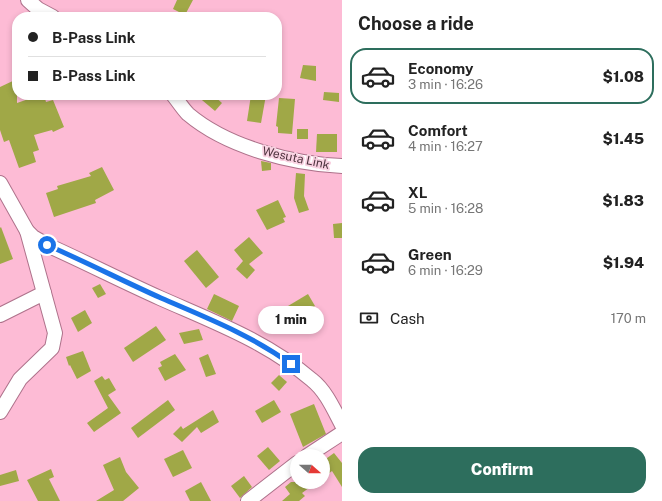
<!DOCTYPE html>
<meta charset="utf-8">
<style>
body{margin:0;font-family:"Public Sans",sans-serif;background:#f2f2f2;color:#222;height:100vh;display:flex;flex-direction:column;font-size:15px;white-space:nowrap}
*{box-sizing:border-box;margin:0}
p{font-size:13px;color:#767676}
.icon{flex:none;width:22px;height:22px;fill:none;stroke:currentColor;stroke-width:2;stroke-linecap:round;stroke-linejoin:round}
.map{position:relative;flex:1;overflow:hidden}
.details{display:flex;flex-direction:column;background:#fff;width:320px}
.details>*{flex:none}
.banner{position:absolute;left:12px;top:12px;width:270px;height:88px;border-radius:16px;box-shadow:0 2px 6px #0003;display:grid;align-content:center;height:88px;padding:0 16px;background:#fff}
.needle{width:26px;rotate:111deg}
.fabs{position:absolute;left:290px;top:449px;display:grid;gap:8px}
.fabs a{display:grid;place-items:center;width:40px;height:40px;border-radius:50%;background:#fff;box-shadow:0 2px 6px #0003;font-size:20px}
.end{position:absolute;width:18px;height:18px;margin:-9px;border:5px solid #1a73e8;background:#fff;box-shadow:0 0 0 2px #fff}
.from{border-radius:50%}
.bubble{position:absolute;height:28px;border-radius:14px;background:#fff;box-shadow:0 2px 6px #0003;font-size:13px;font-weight:800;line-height:28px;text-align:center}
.banner b{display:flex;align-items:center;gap:14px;height:38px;font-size:15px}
.banner b+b{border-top:1px solid #e0e0e0}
.banner i{width:10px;height:10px;background:#222}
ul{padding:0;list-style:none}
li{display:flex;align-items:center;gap:12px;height:56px;margin:0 8px 6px;padding:0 8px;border:2px solid transparent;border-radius:16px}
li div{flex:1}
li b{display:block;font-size:15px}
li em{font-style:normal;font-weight:800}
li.on{border-color:#2d6e5d}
li>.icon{width:36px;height:36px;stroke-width:1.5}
h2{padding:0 16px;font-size:18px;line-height:48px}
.pay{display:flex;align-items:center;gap:10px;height:44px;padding:0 16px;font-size:15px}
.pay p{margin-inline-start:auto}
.primary-button{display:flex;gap:8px;margin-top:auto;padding:8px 16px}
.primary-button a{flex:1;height:46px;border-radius:16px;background:#2d6e5d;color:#fff;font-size:16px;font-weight:800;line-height:46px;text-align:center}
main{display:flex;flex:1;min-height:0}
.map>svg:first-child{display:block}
.building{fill:#a0a847}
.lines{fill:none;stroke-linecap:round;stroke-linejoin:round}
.minor-casing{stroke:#ae728b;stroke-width:16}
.minor{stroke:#fff;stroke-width:14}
.route{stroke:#1a73e8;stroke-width:5}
.labels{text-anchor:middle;stroke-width:3.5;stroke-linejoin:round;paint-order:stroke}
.street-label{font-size:12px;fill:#4d333e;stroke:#f9d1e1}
</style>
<main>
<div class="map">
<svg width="342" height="501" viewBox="0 0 342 501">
<rect width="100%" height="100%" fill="#fdbbd5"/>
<!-- building -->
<g class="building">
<path d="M177 0H193L185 15 173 9Z"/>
<path d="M303 65 316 66V81L300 78Z"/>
<path d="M17 79V103L40 95H44L46 102 53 100 64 127 53 132 52 130 34 135 39 150 33 152 36 162 19 168 9 140 4 142 0 130V87Z"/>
<path d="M324 92 339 93V102L323 100Z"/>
<path d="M196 95H213L222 103 215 111Z"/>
<path d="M251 95H266L261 123 247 121Z"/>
<path d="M279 98 295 99 292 134 278 133V127L276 126Z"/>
<rect x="297" y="129" width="11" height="10"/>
<path d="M317 134H337V152H316Z"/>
<path d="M261 161 271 163V170L262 171Z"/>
<path d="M102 167 114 190 95 200 96 203 54 217 46 193 58 189 57 186 91 176 89 173Z"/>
<path d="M296 173 305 174 304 196 309 210 299 213 294 198Z"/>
<path d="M278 200 286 217 283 218 285 222 267 230 256 210Z"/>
<path d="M342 223V238H334L333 224Z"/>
<path d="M1 227 13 259 0 264V228Z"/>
<path d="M249 237 263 253 249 264 255 270 247 279 236 269 243 261 234 250Z"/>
<path d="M197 250 219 277 206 288 184 261Z"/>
<path d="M100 284 106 294 98 298 92 288Z"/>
<path d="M214 294 239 306 232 321 207 309Z"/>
<path d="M308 294 315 306 291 321 283 309Z"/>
<path d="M85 310 92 323 78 332 71 318Z"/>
<path d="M156 326 166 340 133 362 124 348Z"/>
<path d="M199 329 203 340 184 344 179 333Z"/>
<path d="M83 351 91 371 77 379 70 365 69 366 66 357Z"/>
<path d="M175 354 186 370 165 381 158 368 162 366 160 362Z"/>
<path d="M208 354 216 374 206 377 199 358Z"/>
<path d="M279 375 287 382 279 391 271 383Z"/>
<path d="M102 376 105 380 109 378 116 390 108 395 121 413 94 432 87 423 108 408 94 381Z"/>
<path d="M168 400 175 410 138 438 131 428Z"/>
<path d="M274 400 281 412 262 423 255 411Z"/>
<path d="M314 404 326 434 303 447 290 414Z"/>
<path d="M213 410 219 422 201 433 197 427 182 442 173 434 181 426 183 429Z"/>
<path d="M268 447 280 461 269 470 257 456Z"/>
<path d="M183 450 192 468 173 477 164 459Z"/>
<path d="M334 453 342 463V487L332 471 323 478V461Z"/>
<path d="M120 457 126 472 139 488 123 501H96L114 490 103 465Z"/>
<path d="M51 469 54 477 49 479 60 501H38L27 480Z"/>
<path d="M16 470 19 481 0 486V475Z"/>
<path d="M244 476 252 487 240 498 231 486Z"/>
<path d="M201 482 211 501H190L185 491Z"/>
<path d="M291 482H317L302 493 305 496 299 501H282L290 494 285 487Z"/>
</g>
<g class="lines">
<!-- minor casing -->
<g class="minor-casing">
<g id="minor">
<path d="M28 0 38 9 53 17"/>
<path d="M173 95C178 101 183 109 188 114 227 147 292 164 342 166"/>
<path d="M0 183 27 231 33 237 47 245C85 262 122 281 160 298 214 322 266 341 312 380 326 391 334 410 342 425"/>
<path d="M0 315 44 293"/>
<path d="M0 412 20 379 52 348 55 333 27 231"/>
<path d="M307 456 342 433"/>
<path d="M248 501 297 463"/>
</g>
</g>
<!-- minor -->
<use href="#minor" class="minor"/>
</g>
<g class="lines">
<!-- route -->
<path class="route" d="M47 245C86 262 123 281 161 298 207 318 249 334 291 364"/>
</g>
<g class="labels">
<!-- street labels -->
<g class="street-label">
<text transform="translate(296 158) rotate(12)" y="4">Wesuta Link</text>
</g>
</g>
</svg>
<div class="fabs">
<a><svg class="needle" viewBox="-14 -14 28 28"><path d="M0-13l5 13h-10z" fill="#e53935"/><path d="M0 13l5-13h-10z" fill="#767676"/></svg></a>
</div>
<i class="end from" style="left:47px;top:245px"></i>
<i class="end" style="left:291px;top:364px"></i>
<div class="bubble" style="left:258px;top:306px;width:66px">1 min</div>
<div class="banner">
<b><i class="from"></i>B-Pass Link</b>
<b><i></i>B-Pass Link</b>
</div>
</div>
<section class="details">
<h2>Choose a ride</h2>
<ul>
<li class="on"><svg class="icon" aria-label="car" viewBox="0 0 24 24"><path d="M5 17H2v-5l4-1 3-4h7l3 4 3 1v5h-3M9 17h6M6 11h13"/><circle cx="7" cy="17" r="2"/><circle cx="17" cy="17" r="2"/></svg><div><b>Economy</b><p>3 min · 16:26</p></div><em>$1.08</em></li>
<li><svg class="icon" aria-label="car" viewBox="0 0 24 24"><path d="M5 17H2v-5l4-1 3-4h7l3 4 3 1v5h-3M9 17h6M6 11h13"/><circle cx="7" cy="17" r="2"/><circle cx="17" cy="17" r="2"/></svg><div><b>Comfort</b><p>4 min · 16:27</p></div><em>$1.45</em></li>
<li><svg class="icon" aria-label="car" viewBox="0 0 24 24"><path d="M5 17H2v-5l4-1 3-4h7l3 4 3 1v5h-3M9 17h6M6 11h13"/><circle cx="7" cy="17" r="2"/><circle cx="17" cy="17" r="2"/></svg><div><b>XL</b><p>5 min · 16:28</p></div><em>$1.83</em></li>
<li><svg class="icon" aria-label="car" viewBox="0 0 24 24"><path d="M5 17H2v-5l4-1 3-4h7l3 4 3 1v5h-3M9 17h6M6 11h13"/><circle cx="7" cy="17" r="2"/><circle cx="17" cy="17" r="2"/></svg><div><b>Green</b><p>6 min · 16:29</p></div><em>$1.94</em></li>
</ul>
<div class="pay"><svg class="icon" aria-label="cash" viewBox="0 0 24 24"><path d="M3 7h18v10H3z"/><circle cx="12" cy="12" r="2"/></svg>Cash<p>170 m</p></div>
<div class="primary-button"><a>Confirm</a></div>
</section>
</main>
